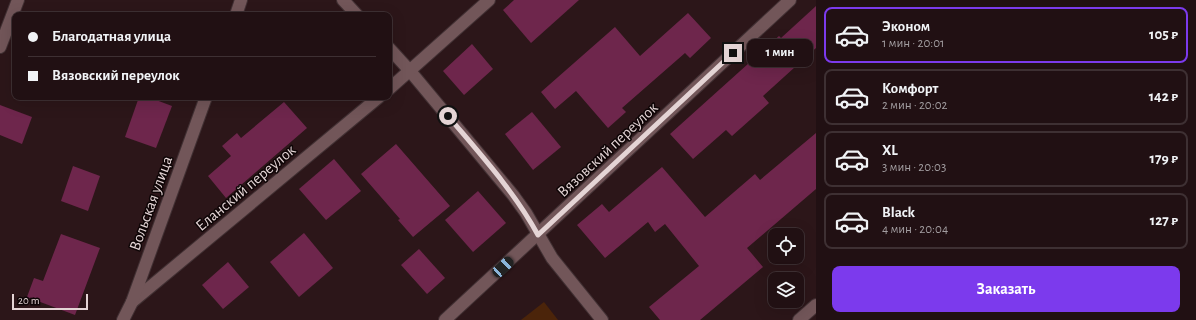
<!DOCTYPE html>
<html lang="ru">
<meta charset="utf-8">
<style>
body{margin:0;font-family:"Alegreya Sans",sans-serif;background:#2d1e21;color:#f1f3f6;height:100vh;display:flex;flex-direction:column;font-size:15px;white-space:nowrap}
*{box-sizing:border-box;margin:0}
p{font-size:13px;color:#a29da0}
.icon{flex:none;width:22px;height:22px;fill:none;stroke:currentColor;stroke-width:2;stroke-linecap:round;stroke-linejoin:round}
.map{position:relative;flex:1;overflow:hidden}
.details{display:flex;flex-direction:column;background:#211013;width:380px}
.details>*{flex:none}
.hud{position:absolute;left:12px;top:12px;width:380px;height:88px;border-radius:8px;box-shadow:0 4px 16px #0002,0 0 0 1px #3e3033;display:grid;align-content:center;height:88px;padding:0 16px;background:#211013}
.buttons{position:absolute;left:768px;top:228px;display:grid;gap:8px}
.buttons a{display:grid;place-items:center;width:36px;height:36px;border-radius:8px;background:#211013;box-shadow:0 4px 16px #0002,0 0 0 1px #3e3033;font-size:20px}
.scale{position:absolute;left:12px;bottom:10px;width:76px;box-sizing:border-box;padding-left:4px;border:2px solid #e4d4d5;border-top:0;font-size:11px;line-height:14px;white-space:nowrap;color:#e4d4d5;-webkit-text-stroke:3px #0e0506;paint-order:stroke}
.end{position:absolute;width:18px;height:18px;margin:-9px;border:5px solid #e4d4d5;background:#111;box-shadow:0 0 0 2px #111}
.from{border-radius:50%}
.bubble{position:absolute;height:28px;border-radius:8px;background:#211013;box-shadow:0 4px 16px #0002,0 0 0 1px #3e3033;font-size:13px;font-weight:700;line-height:28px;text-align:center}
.car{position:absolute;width:12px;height:24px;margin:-12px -6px;border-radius:5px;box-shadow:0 0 3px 1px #0007;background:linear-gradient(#222 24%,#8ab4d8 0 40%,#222 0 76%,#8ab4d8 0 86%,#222 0)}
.hud b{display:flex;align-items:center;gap:14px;height:38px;font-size:15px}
.hud b+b{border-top:1px solid #3e3033}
.hud i{width:10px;height:10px;background:#f1f3f6}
ul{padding:7px 0 0;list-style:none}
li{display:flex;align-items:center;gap:12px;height:56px;margin:0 8px 6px;padding:0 8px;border:2px solid #3e3033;border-radius:8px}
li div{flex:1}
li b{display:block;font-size:15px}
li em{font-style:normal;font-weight:700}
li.selected{border-color:#7c3aed}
li>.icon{width:36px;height:36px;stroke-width:1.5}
.button{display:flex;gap:8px;margin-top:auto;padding:8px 16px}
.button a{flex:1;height:46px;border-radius:8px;background:#7c3aed;color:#fff;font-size:16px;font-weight:700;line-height:46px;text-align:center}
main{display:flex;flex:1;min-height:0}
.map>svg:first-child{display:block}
.pitch{fill:#4b240a}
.building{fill:#6e264c}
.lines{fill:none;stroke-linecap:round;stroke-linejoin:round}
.minor-casing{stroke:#413033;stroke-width:14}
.minor{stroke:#725659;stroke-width:12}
.route{stroke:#e4d4d5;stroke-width:5}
.labels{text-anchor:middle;stroke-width:3;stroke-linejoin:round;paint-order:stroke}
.street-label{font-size:16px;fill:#e4d4d5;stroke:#0e0506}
</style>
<main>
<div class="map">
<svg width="816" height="320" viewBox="0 0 816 320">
<rect width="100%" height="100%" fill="#2c1619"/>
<!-- pitch -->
<path class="pitch" d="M544 302 558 320H521Z"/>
<!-- building -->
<g class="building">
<path d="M514 0H579L531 43 503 10Z"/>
<path d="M816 6V48L763 96 769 103 732 136 726 130 693 159 670 134 779 36 781 38Z"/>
<path d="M688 13 711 38 690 58 685 53 622 108 626 112 608 128 576 91 555 109 541 92 615 27 640 56Z"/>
<path d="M472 44 493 69 464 95 443 71Z"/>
<path d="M139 97H148L172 106 156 148 125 137Z"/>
<path d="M284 102 307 128 226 198 208 176 231 156 222 146 237 133 241 138Z"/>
<path d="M0 105 32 117 22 144 0 135Z"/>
<path d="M532 112 561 147 533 170 505 134Z"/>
<path d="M816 133V189L747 248 763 267 700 320H660L649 307 699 266 665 224 655 232 648 222 605 258 577 225 602 204 609 212 662 167 705 217 755 174 760 180Z"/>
<path d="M396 144 450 206 413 237 398 220 400 219 361 174Z"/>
<path d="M334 159 361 191 326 220 299 189Z"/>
<path d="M73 166 100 176 88 211 61 201Z"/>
<path d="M478 191 506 223 473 252 445 220Z"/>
<path d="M304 233 333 268 299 297 270 262Z"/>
<path d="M61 234 100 248 75 315 27 297 34 278 43 281Z"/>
<path d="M419 249 445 278 427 294 401 265Z"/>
<path d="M228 262 249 287 223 309 202 285Z"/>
</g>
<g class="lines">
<!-- minor casing -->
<g class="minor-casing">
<g id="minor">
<path d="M343 0 357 15"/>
<path d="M236 15 241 0"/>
<path d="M0 47 18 0"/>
<path d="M389 48 410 71 513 195 526 213 552 258 602 320"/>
<path d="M389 89 489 0"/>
<path d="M132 302 379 97"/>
<path d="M123 320 132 302 206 97"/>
<path d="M445 320 790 0"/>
<path d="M799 320 816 305"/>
</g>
</g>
<!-- minor -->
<use href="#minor" class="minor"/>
</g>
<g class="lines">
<!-- route -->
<path class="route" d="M448 116C480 154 514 191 538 235L733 53"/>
</g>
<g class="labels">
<!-- street labels -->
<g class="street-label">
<text transform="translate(607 149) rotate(-43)" y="6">Вязовский переулок</text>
<text transform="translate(245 187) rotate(-40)" y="6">Еланский переулок</text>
<text transform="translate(150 203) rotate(-70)" y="6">Вольская улица</text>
</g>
</g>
</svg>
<div class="buttons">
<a><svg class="icon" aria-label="locate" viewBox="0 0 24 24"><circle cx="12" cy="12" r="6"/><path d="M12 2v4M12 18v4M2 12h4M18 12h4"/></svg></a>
<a><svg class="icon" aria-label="layers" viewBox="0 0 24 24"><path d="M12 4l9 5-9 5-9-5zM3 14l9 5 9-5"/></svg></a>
</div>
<div class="scale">20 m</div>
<i class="end from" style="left:448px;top:116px"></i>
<i class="end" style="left:733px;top:53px"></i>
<div class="bubble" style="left:747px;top:39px;width:66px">1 мин</div>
<i class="car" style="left:503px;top:267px;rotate:47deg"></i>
<div class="hud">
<b><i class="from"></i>Благодатная улица</b>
<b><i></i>Вязовский переулок</b>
</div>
</div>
<section class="details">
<ul>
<li class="selected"><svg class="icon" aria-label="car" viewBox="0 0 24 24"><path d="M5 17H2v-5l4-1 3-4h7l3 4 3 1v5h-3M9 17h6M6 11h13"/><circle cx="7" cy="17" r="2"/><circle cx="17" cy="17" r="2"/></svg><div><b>Эконом</b><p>1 мин · 20:01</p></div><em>105 ₽</em></li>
<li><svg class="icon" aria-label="car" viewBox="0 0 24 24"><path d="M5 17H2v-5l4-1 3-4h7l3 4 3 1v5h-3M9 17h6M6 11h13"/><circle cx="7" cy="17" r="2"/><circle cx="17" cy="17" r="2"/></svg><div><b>Комфорт</b><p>2 мин · 20:02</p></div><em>142 ₽</em></li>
<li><svg class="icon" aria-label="car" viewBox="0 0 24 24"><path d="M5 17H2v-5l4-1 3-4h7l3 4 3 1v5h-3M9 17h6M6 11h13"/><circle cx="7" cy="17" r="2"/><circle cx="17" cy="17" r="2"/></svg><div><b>XL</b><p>3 мин · 20:03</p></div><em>179 ₽</em></li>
<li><svg class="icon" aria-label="car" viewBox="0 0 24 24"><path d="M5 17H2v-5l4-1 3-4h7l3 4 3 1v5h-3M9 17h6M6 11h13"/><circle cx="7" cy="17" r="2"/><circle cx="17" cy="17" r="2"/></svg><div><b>Black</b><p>4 мин · 20:04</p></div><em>127 ₽</em></li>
</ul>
<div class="button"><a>Заказать</a></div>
</section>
</main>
